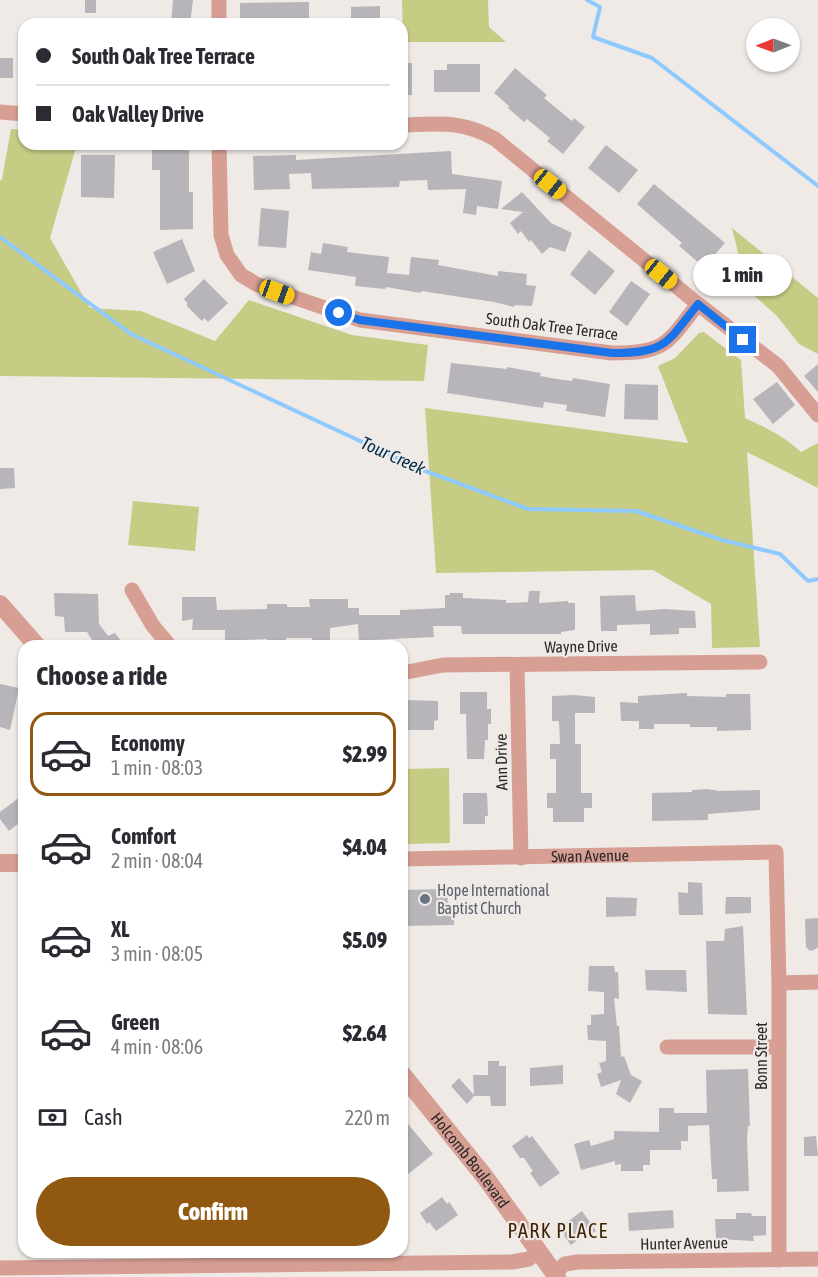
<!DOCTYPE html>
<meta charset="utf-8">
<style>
body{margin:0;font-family:"Asap Condensed",sans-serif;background:#f7f7f7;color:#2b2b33;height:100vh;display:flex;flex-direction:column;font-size:22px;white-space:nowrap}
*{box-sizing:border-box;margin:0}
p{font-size:20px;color:#7c7c81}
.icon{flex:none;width:33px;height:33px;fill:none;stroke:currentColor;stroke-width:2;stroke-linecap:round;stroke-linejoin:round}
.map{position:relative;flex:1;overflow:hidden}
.sheet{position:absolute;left:18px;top:640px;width:390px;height:618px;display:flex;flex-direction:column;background:#fff;border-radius:18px;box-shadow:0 2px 4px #0004}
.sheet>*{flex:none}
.guide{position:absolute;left:18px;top:18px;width:390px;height:132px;border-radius:18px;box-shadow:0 2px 4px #0004;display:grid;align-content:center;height:132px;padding:0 18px;background:#fff}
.needle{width:39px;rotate:269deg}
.fabs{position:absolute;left:746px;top:18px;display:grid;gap:12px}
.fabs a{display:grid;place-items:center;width:54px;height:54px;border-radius:50%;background:#fff;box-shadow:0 2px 4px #0004;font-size:30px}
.end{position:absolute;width:27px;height:27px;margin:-14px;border:8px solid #1a73e8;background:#fff;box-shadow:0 0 0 3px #fff}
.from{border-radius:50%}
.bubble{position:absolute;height:42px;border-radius:21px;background:#fff;box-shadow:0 2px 4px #0004;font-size:20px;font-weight:800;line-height:42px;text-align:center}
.car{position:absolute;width:18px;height:36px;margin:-18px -9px;border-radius:8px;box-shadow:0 0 4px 2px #0007;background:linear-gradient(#f5c518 24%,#345 0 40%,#f5c518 0 76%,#345 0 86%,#f5c518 0)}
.guide b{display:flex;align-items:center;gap:21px;height:57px;font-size:22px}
.guide b+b{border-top:2px solid #e1e1e2}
.guide i{width:15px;height:15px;background:#2b2b33}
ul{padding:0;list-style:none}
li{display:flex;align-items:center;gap:18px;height:84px;margin:0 12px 9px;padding:0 6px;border:3px solid transparent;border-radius:18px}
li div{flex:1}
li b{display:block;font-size:22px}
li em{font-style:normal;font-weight:800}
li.selected{border-color:#905811}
li>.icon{width:54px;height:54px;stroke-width:1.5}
h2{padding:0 18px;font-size:27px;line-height:72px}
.pay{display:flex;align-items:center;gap:15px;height:66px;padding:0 18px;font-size:22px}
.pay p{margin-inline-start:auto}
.primary-button{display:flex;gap:12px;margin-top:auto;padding:12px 18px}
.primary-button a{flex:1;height:69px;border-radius:36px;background:#905811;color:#fff;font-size:24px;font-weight:800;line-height:69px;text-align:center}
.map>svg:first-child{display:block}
.green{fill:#c7cc85}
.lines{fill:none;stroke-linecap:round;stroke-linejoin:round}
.stream{stroke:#8fcafe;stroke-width:4}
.building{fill:#b7b5ba}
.minor{stroke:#d79e94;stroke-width:15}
.tertiary{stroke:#d79e94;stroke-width:18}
.route{stroke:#1a73e8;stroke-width:8}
.worship-dot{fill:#6b7280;stroke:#efeae6;stroke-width:2}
.labels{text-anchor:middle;stroke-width:4.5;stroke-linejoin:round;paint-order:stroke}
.street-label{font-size:16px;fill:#2c2a28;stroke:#efeae6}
.worship-label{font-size:16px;fill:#5b616d;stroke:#efeae6;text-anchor:start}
.water-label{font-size:18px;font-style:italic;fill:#002e4f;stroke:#efeae6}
.quarter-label{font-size:20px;letter-spacing:1.5px;fill:#3f2404;stroke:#efeae6}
</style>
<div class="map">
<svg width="818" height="1277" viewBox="0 0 818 1277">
<rect width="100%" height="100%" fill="#efeae6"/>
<!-- green -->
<g class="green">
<path d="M402 0H488L489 27 506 42H403Z"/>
<path d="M11 129 24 130V144H77L50 238 90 308 141 311 215 341 249 300 352 335 428 345 424 381 0 376V181L2 179Z"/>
<path d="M732 228 818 298V354L799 344 777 316 747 289Z"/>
<path d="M704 332 741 360 745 418C765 427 785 437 801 452L818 443V488L747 452 760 647 712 648 711 604 653 570 436 573 425 408 688 443 658 366 675 358 699 333Z"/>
<path d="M133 501 199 507 195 551 128 545Z"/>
<path d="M449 768 450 843 406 844 404 769Z"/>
</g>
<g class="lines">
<!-- stream -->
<g class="stream">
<path d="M587 0 600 7 593 37 652 58 818 186"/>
<path d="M0 237 131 334 420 469 528 509 636 511 722 540 780 554 808 581 818 579"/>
</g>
</g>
<!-- building -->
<g class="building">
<rect x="85" y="0" width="11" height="13"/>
<path d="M173 0H193L190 24H171Z"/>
<path d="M309 2V24H240V3Z"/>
<path d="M380 6V24H357V19H351V7Z"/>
<rect x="0" y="58" width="13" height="20"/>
<rect x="402" y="63" width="10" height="32"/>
<path d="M447 64H480V92H434V70H447Z"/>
<path d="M515 68 547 95 544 98 572 121 574 118 585 127 563 154 547 141 550 138 527 119 524 122 508 108 509 106 494 93Z"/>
<path d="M606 145 638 170 619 193 588 168Z"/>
<path d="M152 150H189V192H193V229L160 230V170H152Z"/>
<path d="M451 151 452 174 502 181 498 209 477 206 476 215 463 213 466 189 428 190 427 180 400 181 399 187 312 189 311 173 289 174 290 189 254 190 253 156 296 155V160Z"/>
<path d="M81 155H115L114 198 81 197Z"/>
<path d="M654 184 725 243 704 267 679 246 682 243 637 204Z"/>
<path d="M522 192 551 223 572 233 565 252 550 247 542 254 530 239V243L521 231 518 234 510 223 523 212 501 209Z"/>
<path d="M261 208 289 211 286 248 258 246Z"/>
<path d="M182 239 195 271 167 284 153 252Z"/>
<path d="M323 243 348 247 347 252 389 257 387 273 409 275 411 257 439 260 438 265 498 276V271L527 274 526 285 536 286 532 306 515 305 514 307 494 302 421 291V293L386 287 385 289 355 286 356 277 308 270 311 252 321 254Z"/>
<path d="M589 250 615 271 595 295 570 274Z"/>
<path d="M204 279 228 303 208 322 204 318 202 321 187 306V303L184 299Z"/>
<path d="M631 281 650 294 627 326 609 312Z"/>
<path d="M451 363 507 369V367L541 373 540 376 557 379 572 381 573 378 610 384 605 417 566 411 567 405 544 402 543 408 447 393Z"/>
<path d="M818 364V392L804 376Z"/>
<path d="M777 382 795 405 773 424 753 399Z"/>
<path d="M625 384 658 385V420L624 419Z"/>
<path d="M0 468H14L15 488 0 489Z"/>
<path d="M529 591H540L539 603 568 601V603H575V630L561 632V634H462L461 626H433L434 637 373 640V642H359L358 624 330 628V646H312V638H286V646H267V639L242 640 241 646 225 644V630H192L193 619 182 621V597H216L217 610 267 609V604H287V607H310L309 599H348V608H359V615H400V610L445 608V595H450V593H463V598L506 600V603L528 602Z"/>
<path d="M54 593 98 594 99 624 108 636 115 633 125 646H83L93 642 87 632H65L64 617 55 616Z"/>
<path d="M635 595 636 611 665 609 695 611 696 628H679V634L650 635V624L617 625V631H601L600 596Z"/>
<path d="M0 684 19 688 10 730 0 727Z"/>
<path d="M460 692H487V709H491V724H488V740H485L484 759H467L466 714H460Z"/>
<path d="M687 693V696L726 697V694H750L751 730 717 731V727H690V724H654V729H639V721H621L620 702 638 703V696Z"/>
<path d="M574 695 595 697V713H575V744H581V793H592V808H584V822H553V808H547V793H556V759H550V744H560L559 721H552V696Z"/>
<path d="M408 700 438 701V720L434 721V730H408Z"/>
<path d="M707 789 719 791 760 790V810L708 814V820L652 821V793L692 792V790Z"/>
<path d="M463 793H487L488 816H485V824H463Z"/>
<path d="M24 794V819L9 831 0 819V812Z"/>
<path d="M688 882 702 883 703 915H679L678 892 688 893Z"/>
<path d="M447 889 448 908H454V925L402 926V890Z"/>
<path d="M606 897 637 898 636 916 606 917Z"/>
<path d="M726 897H751V913L725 914Z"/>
<path d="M818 918V947L814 950 810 951 806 947 805 919Z"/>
<path d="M743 926 747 1015 708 1014 706 941H724L725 929Z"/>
<path d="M589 966H614L615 972H618L619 999 614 998 617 1026H619L621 1057 624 1056 631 1075 642 1081 630 1103 616 1094 621 1080 601 1087 597 1074 602 1072 599 1063 606 1061V1041L588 1040 587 1025H591V1015L604 1014V992L588 991Z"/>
<path d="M645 970H686L687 992 646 990Z"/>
<path d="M488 1061H499V1066H506V1106H491L490 1096H474L467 1104 451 1086 459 1078 474 1095 473 1075H488Z"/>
<path d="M563 1065V1084L530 1086V1068Z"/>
<path d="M748 1069 750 1126H748L747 1140 749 1191 717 1192V1179H712L709 1125 688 1126V1141H681V1150H650V1165H643V1171H621V1164L615 1165V1161L581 1170 574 1144 589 1140 591 1146 614 1139V1131L659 1132V1108H674V1113H707L706 1070Z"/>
<path d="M408 1124 433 1154 402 1179V1128Z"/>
<path d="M527 1135 529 1138 532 1136 560 1173 540 1187 530 1173 533 1171 524 1158H520L512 1146Z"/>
<path d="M816 1136 818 1156H804V1137Z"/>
<path d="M442 1197 447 1204 449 1202 458 1215 436 1231 429 1222 427 1224 420 1213Z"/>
<path d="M673 1210 674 1228 629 1231 628 1213Z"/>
<path d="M582 1211 596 1231 588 1236 586 1233 571 1245 564 1236 565 1235 563 1232 565 1230 562 1226Z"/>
<path d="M736 1213H751L752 1216H766V1235L753 1236 754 1241 716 1239 715 1219H736Z"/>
</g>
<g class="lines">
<!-- minor -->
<g class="minor">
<path d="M219 0V24"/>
<path d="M0 112 24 114"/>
<path d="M219 144 221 235 227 255 241 275 258 285 360 320 612 353C666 353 667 344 698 304L495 139C462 120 438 124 402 125"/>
<path d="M698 304 778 366 818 415"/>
<path d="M132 590 153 626 170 646"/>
<path d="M517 665 521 858"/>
<path d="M402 673 443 665 760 662"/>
<path id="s1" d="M402 859 776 852 779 983V1260"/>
<path d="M779 983 818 982"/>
<path d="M667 1047H779"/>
<path d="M0 1268 512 1262 529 1259 539 1251"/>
<path d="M554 1273 565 1264 578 1262 818 1259"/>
</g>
<!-- tertiary -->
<g class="tertiary">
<path d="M0 604 37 646"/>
<path d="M0 863H24"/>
<path id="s2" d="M402 1074 485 1177 557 1277"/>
</g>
</g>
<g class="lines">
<!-- route -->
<path class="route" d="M339 313 360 320 612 353C666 353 666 344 698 304L743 340"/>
</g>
<!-- markers -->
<circle class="worship-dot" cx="425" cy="899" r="6"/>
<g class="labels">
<!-- street labels -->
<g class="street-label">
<text transform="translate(552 326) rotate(7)" y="6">South Oak Tree Terrace</text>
<text transform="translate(581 646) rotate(-1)" y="6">Wayne Drive</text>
<text transform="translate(501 762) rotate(-91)" y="6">Ann Drive</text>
<text dy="6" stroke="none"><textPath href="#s1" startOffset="188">Swan Avenue</textPath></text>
<text transform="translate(761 1056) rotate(-90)" y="6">Bonn Street</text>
<text dy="6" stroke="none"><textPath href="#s2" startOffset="110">Holcomb Boulevard</textPath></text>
<text transform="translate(684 1243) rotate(-1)" y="6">Hunter Avenue</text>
</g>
<!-- worship labels -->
<g class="worship-label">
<text x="437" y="896">Hope International<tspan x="437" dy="18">Baptist Church</tspan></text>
</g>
<!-- water labels -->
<g class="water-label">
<text transform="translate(393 456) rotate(24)" y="6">Tour Creek</text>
</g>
<!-- quarter labels -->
<g class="quarter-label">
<text x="558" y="1238">PARK PLACE</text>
</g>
</g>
</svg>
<div class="fabs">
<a><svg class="needle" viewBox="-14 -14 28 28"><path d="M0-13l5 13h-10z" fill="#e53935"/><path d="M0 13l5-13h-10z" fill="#7c7c81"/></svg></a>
</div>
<i class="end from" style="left:339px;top:313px"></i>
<i class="end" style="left:743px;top:340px"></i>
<div class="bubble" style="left:693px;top:254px;width:99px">1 min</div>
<i class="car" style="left:550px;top:184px;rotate:129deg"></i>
<i class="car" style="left:661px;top:274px;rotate:129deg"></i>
<i class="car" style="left:277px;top:292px;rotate:110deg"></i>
<div class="guide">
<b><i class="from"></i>South Oak Tree Terrace</b>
<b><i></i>Oak Valley Drive</b>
</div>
<section class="sheet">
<h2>Choose a ride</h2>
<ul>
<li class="selected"><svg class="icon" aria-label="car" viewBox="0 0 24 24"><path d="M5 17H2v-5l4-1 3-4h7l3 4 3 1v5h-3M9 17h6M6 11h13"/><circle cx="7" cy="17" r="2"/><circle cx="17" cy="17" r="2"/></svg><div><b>Economy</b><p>1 min · 08:03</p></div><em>$2.99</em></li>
<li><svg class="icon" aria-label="car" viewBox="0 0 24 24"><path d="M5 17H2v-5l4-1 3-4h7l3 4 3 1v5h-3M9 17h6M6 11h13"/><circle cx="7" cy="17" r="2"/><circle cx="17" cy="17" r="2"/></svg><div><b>Comfort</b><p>2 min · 08:04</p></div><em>$4.04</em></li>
<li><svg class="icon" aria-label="car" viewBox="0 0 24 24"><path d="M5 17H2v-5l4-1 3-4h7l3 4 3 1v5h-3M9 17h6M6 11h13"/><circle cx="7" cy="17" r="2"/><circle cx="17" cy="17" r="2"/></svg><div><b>XL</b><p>3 min · 08:05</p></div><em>$5.09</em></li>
<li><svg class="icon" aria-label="car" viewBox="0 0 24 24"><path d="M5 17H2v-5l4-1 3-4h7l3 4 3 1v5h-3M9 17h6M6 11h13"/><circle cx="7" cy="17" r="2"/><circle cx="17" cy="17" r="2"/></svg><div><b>Green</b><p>4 min · 08:06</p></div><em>$2.64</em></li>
</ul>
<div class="pay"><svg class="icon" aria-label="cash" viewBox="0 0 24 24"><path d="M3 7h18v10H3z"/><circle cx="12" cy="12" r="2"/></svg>Cash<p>220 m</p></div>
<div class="primary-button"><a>Confirm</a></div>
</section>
</div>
